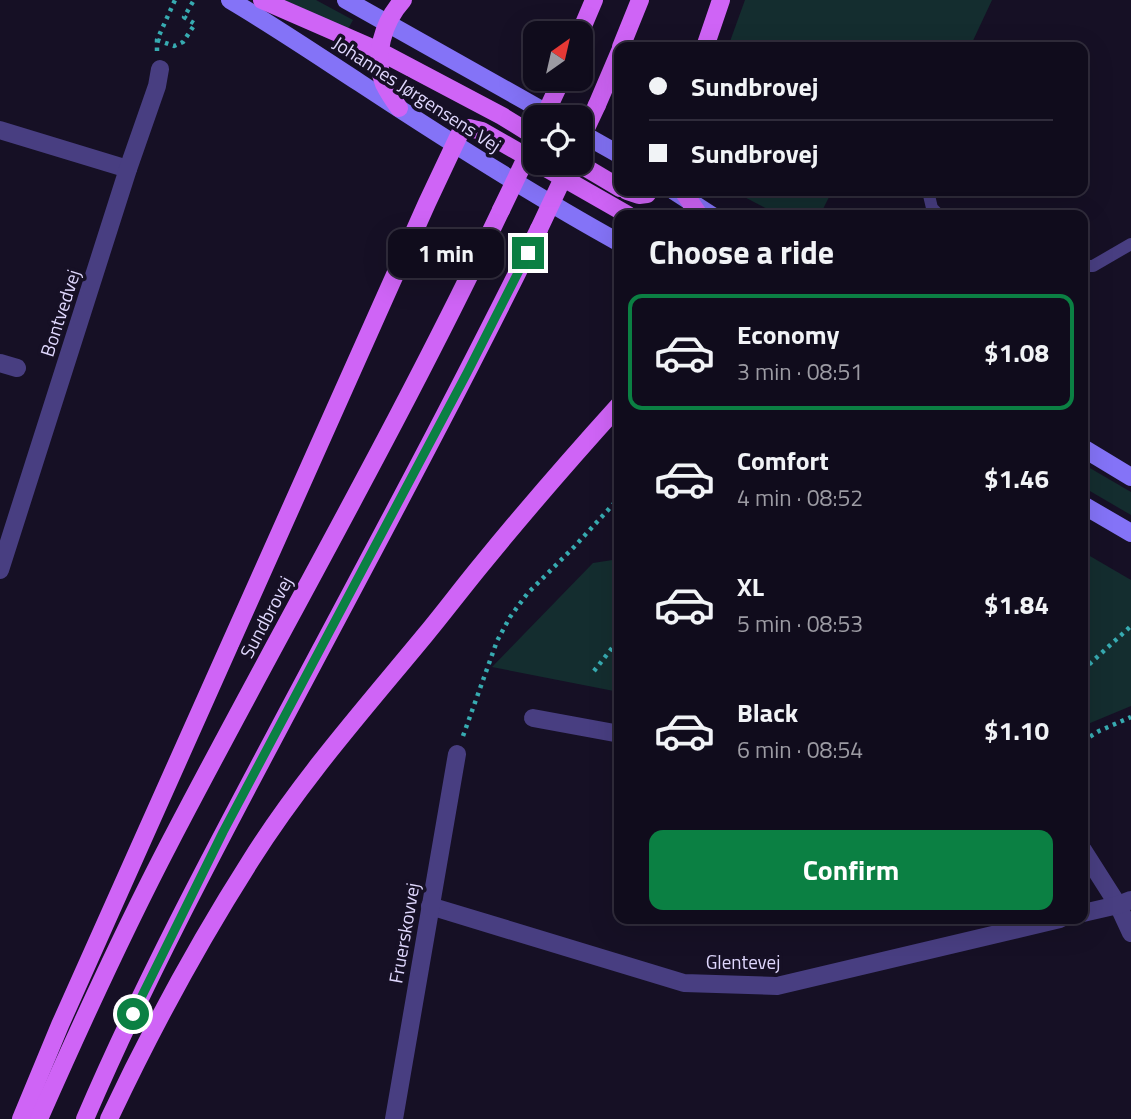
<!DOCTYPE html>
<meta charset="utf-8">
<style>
body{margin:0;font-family:"Titillium Web",sans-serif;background:#191525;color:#f1f3f6;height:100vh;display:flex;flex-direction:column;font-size:26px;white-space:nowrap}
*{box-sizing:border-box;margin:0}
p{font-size:23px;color:#9c9ba3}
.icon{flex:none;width:38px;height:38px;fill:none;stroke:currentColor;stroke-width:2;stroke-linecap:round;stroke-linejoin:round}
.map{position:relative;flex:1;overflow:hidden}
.sheet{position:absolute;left:614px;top:210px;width:474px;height:714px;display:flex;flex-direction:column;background:#100c1c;border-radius:14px;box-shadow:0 7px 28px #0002,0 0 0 2px #302c3b}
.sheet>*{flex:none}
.guide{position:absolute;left:614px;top:42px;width:474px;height:154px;border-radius:14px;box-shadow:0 7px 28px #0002,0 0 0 2px #302c3b;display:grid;align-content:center;height:154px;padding:0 35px;background:#100c1c}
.needle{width:46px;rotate:34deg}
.tools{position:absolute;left:523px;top:21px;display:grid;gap:14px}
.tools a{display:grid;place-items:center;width:70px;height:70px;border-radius:14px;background:#100c1c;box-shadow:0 7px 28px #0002,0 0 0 2px #302c3b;font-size:35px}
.end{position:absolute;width:32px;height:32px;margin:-16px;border:9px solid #0b8043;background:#fff;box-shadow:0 0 0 4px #fff}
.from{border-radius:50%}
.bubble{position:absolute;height:49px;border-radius:14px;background:#100c1c;box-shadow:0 7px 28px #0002,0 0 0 2px #302c3b;font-size:23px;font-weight:700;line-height:49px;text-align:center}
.guide b{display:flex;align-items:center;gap:24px;height:66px;font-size:26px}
.guide b+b{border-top:2px solid #302c3b}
.guide i{width:18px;height:18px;background:#f1f3f6}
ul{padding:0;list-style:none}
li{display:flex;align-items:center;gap:21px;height:116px;margin:0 14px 10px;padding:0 21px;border:4px solid transparent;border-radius:14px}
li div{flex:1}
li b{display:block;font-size:26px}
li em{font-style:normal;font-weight:700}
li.selected{border-color:#0b8043}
li>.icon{width:63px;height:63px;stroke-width:1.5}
h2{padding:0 35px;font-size:32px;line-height:84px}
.button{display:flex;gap:14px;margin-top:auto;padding:14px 35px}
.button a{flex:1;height:80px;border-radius:14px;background:#0b8043;color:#fff;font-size:28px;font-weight:700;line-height:80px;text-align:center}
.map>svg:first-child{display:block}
.green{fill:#142d2f}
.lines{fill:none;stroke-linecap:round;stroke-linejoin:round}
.path{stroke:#37abb1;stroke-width:4.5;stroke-dasharray:3.5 5;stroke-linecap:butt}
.lane{stroke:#483e81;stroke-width:12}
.street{stroke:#483e81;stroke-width:18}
.secondary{stroke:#8473f7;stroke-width:18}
.primary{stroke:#cf64f6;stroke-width:18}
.primary-bridge{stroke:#cf64f6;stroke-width:18}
.route{stroke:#0b8043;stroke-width:9}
.labels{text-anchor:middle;stroke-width:7;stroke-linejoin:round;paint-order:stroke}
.street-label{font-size:19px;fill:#dfd7fd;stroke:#161025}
</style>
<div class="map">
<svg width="1131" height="1119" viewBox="0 0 1131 1119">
<rect width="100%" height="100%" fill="#161025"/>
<!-- green -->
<g class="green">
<path d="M284 0H316L353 20 348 29Z"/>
<path d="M745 0H992L970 47H728Z"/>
<path d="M733 191H832L820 215H779Z"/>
<path d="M1083 464 1131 492V515L1083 487Z"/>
<path d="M1083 552 1131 580V706L1083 726Z"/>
<path d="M619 559V692L492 667 593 563Z"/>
</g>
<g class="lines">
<!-- path -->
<g class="path">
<path d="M157 40 174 46 183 42 195 24 184 17 194 0"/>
<path d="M157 51V40L175 0"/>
<path d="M1083 670 1131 626"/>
<path d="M594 671 620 638"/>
<path d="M463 736 497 641 510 617 527 594 574 547 620 497"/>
<path d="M1083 741 1099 731 1131 717"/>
</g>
<!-- lane -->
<g class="lane">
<path d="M928 191 932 208 939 215"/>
<path d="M1083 266H1093L1131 244"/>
</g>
<!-- street -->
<g class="street">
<path d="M0 130 128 169"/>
<path d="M0 363 17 368"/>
<path d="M0 570 128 169 157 86 160 69"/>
<path d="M533 718 620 734"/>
<path d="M1083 850 1118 905 1131 933"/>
<path d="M430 906 684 983 777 986 1060 919"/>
<path d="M1083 913 1118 905 1131 900"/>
<path d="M394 1119 457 754"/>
</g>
<!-- secondary -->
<g class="secondary">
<path d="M230 0C274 26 317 55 360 83 445 139 531 194 620 243"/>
<path d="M346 0 554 117"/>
<path d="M581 133 620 155"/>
<path d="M674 191 711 215"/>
<path d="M1083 448 1131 477"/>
<path d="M1083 505 1131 533"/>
</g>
<!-- primary -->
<g class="primary">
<path d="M262 0 379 51 502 116 536 137"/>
<path d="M580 33 594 0"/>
<path d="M621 47 640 0"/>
<path d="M705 47 721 0"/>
<path d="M597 105 620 51"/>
<path d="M399 108C394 101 388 92 384 84 373 56 383 22 403 0"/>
<path d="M537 163 628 215"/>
<path d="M578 163 620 188"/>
<path d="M627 191 639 195 647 194 649 191"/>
<path d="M683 191 699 215"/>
<path d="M21 1119 60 1025 427 203 460 133 469 128 482 131 536 162"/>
<path d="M39 1119C80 1026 123 932 170 842 280 631 399 425 501 210"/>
<path d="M85 1119C142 986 210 858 278 730 366 564 456 398 539 229"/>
<path d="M109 1119C151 1030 198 943 251 860 302 779 365 708 426 634 445 611 463 587 482 564 526 510 573 456 620 404"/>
</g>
<!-- primary-bridge -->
<g class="primary-bridge">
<path d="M544 117 558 87"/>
<path d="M581 139 597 105"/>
<path d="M501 210 536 137"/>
<path d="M539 229 570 163"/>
</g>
</g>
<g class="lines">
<!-- route -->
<path class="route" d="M133 1014 223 832 467 373 528 253"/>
</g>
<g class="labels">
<!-- street labels -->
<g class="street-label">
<text transform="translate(417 94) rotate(33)" y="7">Johannes Jørgensens Vej</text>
<text transform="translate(60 313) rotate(-72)" y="7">Bontvedvej</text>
<text transform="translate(266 617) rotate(-62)" y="7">Sundbrovej</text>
<text transform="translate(404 933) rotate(-80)" y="7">Fruerskovvej</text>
<text x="743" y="969">Glentevej</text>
</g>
</g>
</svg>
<div class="tools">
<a><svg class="needle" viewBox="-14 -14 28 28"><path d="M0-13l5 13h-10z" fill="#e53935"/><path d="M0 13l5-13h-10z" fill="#9c9ba3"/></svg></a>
<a><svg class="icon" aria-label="locate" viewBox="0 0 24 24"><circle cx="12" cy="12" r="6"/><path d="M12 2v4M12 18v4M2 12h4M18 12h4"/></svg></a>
</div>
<i class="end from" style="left:133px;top:1014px"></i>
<i class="end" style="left:528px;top:253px"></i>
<div class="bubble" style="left:388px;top:229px;width:116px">1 min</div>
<div class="guide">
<b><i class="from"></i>Sundbrovej</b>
<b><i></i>Sundbrovej</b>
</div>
<section class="sheet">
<h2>Choose a ride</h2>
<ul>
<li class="selected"><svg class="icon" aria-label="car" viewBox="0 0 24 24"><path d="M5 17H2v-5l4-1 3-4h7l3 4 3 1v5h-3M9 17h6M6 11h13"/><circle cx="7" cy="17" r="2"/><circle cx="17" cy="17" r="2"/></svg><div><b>Economy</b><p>3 min · 08:51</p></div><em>$1.08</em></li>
<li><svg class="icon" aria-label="car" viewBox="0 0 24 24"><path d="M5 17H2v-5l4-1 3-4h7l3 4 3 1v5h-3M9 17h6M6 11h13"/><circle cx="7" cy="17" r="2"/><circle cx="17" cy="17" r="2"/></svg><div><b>Comfort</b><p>4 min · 08:52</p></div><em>$1.46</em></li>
<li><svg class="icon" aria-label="car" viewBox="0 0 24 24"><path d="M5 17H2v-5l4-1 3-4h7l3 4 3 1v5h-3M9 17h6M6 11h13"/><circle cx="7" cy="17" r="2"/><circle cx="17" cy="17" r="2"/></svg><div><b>XL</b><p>5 min · 08:53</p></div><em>$1.84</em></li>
<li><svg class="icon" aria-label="car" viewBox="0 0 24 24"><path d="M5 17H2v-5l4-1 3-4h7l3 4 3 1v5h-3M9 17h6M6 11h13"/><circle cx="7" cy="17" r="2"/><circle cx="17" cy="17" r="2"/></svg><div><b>Black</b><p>6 min · 08:54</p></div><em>$1.10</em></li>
</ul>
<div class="button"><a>Confirm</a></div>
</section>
</div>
